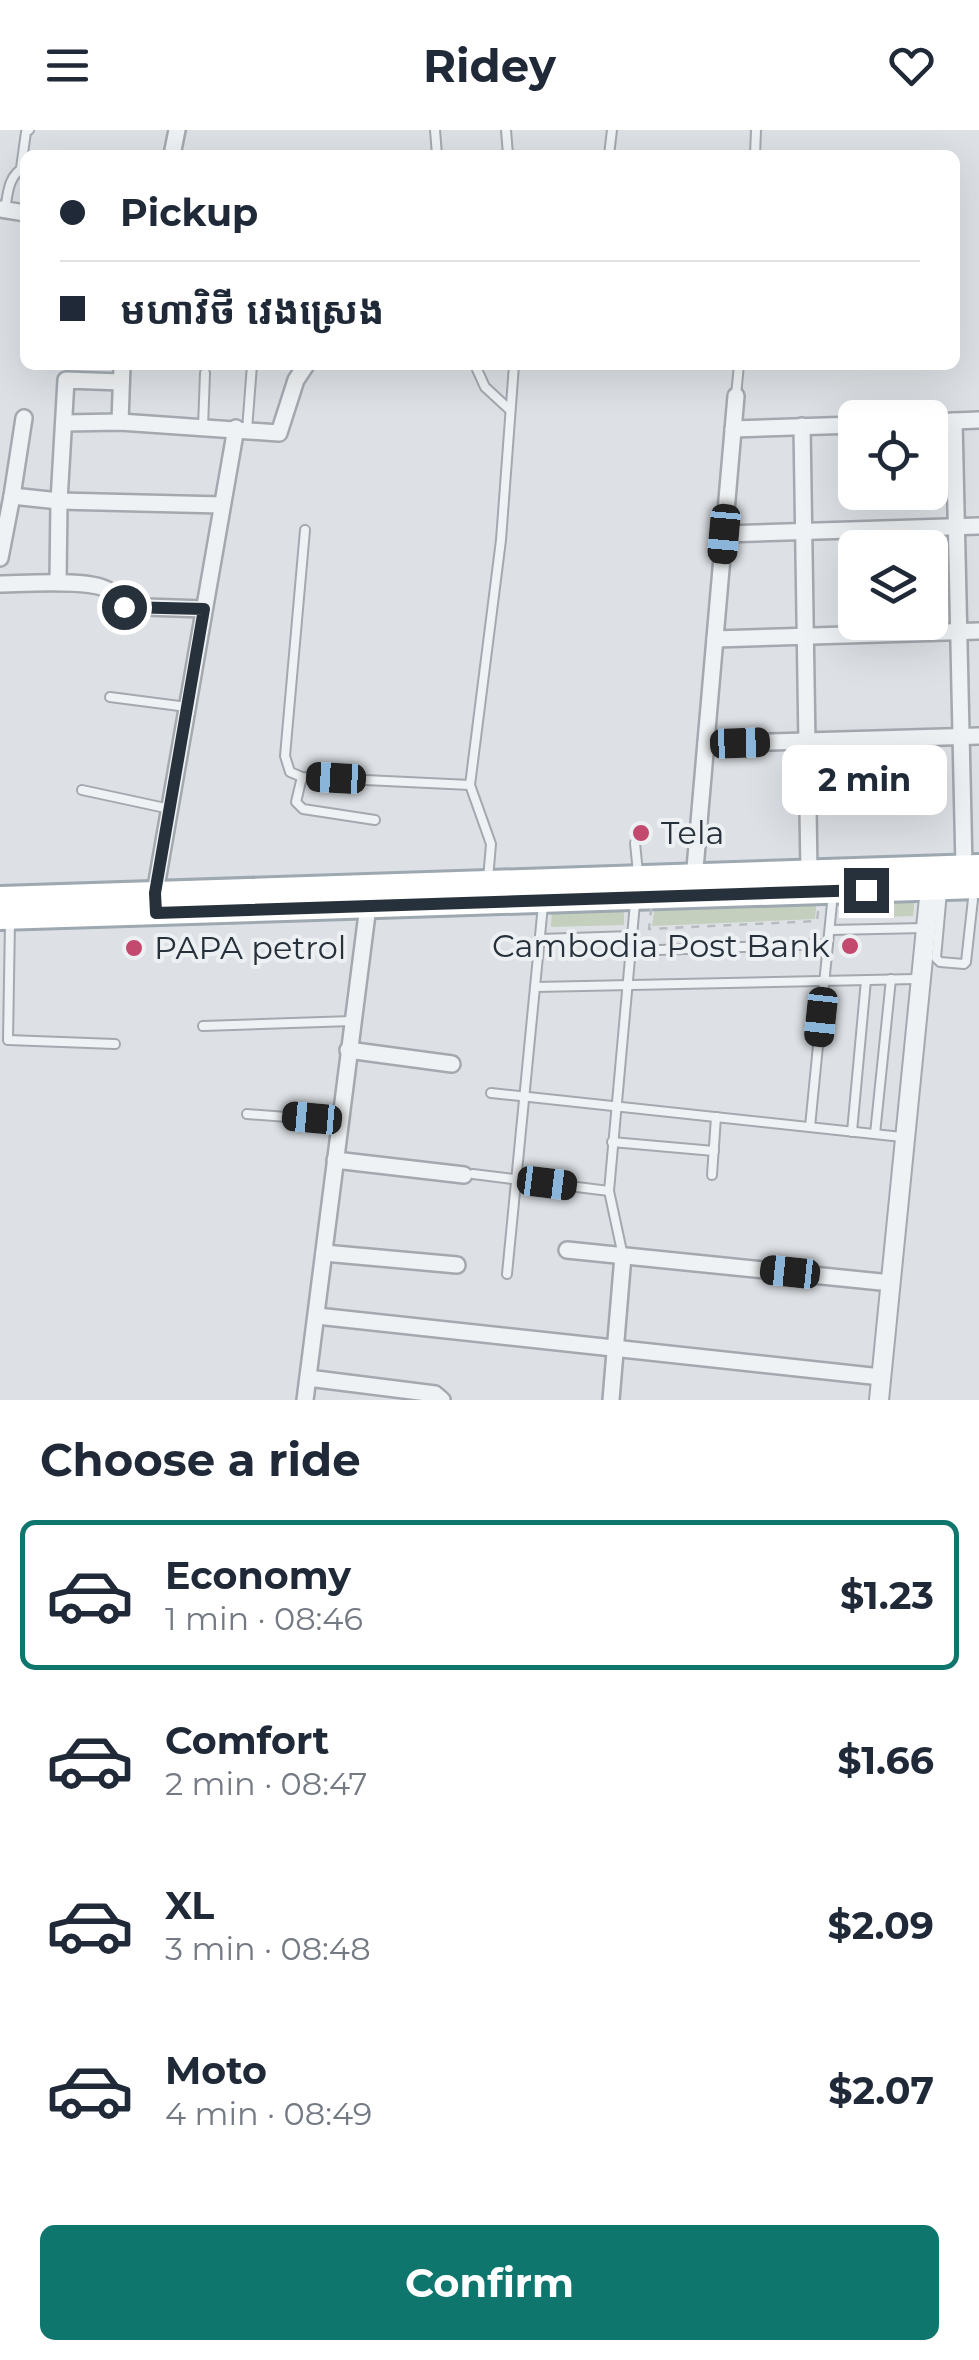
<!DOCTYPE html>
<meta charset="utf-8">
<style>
body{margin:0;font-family:Montserrat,"Noto Sans Khmer",sans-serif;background:#f2f2f3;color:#1f2937;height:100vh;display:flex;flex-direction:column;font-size:38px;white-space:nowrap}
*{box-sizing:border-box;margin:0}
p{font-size:32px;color:#747a83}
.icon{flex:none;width:55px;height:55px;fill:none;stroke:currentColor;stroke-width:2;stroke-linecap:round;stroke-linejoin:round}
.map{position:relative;height:1270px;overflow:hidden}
.side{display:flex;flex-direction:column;background:#fff;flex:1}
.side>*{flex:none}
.top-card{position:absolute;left:20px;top:20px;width:940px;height:220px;border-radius:15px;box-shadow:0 10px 40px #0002;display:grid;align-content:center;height:220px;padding:0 40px;background:#fff}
.fabs{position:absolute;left:838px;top:270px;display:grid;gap:20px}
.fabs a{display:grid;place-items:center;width:110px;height:110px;border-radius:15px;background:#fff;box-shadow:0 10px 40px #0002;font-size:50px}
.end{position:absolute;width:45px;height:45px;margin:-22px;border:12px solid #27313b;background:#fff;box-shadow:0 0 0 5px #fff}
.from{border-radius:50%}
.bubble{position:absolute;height:70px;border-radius:15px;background:#fff;box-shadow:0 10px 40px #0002;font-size:32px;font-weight:700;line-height:70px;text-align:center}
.car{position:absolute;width:30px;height:60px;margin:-30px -15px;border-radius:12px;box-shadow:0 0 8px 2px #0007;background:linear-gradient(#222 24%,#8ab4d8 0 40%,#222 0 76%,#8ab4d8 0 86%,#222 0)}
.top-card b{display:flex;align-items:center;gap:35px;height:95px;font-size:38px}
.top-card b+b{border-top:2px solid #e0e1e3}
.top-card i{width:25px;height:25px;background:#1f2937}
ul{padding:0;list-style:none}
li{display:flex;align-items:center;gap:30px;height:150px;margin:0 20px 15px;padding:0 20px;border:5px solid transparent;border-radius:15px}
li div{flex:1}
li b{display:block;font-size:38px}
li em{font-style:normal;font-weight:700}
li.active{border-color:#0f766e}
li>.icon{width:90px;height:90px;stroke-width:1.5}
h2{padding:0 40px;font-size:45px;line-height:120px}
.action{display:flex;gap:20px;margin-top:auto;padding:20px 40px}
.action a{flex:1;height:115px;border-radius:15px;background:#0f766e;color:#fff;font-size:40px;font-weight:700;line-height:115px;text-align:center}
header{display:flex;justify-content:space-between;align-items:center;height:130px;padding:0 40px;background:#fff;font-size:45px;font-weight:700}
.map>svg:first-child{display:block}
.green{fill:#c5cfbe}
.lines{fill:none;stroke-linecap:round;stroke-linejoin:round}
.service-casing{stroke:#a3a9af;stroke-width:12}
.minor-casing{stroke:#a3a9af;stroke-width:20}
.tertiary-casing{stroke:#a3a9af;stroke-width:22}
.primary-casing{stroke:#9da8b0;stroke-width:28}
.path{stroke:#b7bcc0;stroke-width:2.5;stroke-dasharray:8 8;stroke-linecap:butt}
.service{stroke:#eff2f4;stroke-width:8}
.minor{stroke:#eff2f4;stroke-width:15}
.tertiary{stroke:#eff2f4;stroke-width:18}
.primary{stroke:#fff;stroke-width:22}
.route{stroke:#27313b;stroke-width:12}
.poi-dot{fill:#c3496f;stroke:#ecf0f3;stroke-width:4}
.labels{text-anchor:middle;stroke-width:8;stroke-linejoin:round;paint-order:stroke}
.poi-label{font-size:32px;fill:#27313b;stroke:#ecf0f3;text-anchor:start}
</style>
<header><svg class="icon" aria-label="menu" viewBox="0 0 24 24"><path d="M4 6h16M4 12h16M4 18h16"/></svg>Ridey<svg class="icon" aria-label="heart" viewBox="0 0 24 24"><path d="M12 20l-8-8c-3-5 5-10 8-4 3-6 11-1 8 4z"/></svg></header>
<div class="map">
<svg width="979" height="1270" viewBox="0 0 979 1270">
<rect width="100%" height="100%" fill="#dde1e5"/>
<!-- green -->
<g class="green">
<path d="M915 765 913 786 850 788 852 767Z"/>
<path d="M817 768 815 789 652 796 655 774Z"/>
<path d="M624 776V795L551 797 552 777Z"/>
</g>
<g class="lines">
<!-- service casing -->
<g class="service-casing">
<g id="service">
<path d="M435 0 437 25"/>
<path d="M506 0 508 25"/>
<path d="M609 25 612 0"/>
<path d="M755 25 756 0"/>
<path d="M21 38 26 2 29 0"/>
<path d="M5 80C8 63 8 45 25 37"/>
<path d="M475 235 485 257 510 280"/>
<path d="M736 265 739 235"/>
<path d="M203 297 205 243"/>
<path d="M247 300 252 235"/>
<path d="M305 400 285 626 290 642 302 647 470 655"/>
<path d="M110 567 187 577"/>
<path d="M302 647 296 672 303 679 375 690"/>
<path d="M82 660 170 679"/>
<path d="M635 713 638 743"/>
<path d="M488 749 491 714 470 655 501 410 514 235"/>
<path d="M942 762 936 828 940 832 964 834 966 832 974 760"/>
<path d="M10 792 8 910 115 914"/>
<path d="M830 800 925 798"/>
<path d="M540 809 632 806"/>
<path d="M630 821 828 814"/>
<path d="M535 857 915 849"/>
<path d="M203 896 352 891"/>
<path d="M491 963 902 1007"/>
<path d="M247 984 340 991"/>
<path d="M810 997 833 763"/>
<path d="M852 1002 866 850"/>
<path d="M875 1004 891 849"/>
<path d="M612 1012 714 1021"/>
<path d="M473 1044 609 1061"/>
<path d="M712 1045 716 987"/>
<path d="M623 1126 609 1061 635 773"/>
<path d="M507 1144 543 775"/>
</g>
</g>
<!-- minor casing -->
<g class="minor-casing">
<g id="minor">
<path d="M172 25 177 0"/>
<path d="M0 79 25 83"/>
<path d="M954 291 964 737"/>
<path d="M120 292 122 235"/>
<path d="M930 292 979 290"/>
<path d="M64 293 120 292 279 303 296 250 306 235"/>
<path d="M802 296 809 742"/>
<path d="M733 299 855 295"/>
<path d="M12 366 59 371 222 375"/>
<path d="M724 404 979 396"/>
<path d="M0 428 12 366 24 288"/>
<path d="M58 452 59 371 66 250 121 252"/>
<path d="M0 454C21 454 97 448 110 462 111 463 117 475 117 476L204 479"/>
<path d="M715 509 979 501"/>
<path d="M706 614 979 606"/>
<path d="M694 750 736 266"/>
<path d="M155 772V763L236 298"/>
<path d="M348 920 452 934"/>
<path d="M335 1030 464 1045"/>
<path d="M567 1120 891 1153"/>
<path d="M324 1123 457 1135"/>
<path d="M317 1186 881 1247"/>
<path d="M308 1248 435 1264 442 1270"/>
<path d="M305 1270 368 776"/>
<path d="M611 1270 623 1126"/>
</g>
</g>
<!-- tertiary casing -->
<g class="tertiary-casing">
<path id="tertiary" d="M879 1270 930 758"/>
</g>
<!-- primary casing -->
<g class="primary-casing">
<g id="primary">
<path d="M0 768 979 736"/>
<path d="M0 788 979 757"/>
</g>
</g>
<!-- path -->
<path class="path" d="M820 765 817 791 649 799 652 771Z"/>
<!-- service -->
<use href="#service" class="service"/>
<!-- minor -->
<use href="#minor" class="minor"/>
<!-- tertiary -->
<use href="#tertiary" class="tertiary"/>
<!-- primary -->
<use href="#primary" class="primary"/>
</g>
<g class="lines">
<!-- route -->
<path class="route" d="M124 477 204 479 155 763 156 783 866 760"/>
</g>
<!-- markers -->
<g class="poi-dot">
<circle cx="641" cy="703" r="10"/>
<circle cx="850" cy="816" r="10"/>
<circle cx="134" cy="818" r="10"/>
</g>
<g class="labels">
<!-- poi labels -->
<g class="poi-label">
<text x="661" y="714">Tela</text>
<text x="830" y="827" text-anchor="end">Cambodia Post Bank</text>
<text x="154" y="829">PAPA petrol</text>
</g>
</g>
</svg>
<div class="fabs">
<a><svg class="icon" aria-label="locate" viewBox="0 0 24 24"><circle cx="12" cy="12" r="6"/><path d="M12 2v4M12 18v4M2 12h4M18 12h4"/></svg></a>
<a><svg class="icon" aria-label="layers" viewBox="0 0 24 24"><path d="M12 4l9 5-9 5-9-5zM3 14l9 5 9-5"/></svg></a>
</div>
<i class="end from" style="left:124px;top:477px"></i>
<i class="end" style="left:866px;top:760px"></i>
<div class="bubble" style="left:782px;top:615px;width:165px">2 min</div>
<i class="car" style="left:724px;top:404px;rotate:185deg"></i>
<i class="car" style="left:740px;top:613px;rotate:88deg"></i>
<i class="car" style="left:336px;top:648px;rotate:273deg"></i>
<i class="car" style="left:821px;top:887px;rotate:186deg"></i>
<i class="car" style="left:312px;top:988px;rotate:275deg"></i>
<i class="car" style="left:547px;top:1053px;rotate:97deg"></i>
<i class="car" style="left:790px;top:1142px;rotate:276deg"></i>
<div class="top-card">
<b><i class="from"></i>Pickup</b>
<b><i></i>មហាវិថី វេងស្រេង</b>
</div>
</div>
<section class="side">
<h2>Choose a ride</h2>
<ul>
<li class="active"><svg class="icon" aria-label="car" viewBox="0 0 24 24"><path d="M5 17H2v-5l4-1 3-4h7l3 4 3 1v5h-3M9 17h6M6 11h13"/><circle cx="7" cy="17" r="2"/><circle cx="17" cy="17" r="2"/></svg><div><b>Economy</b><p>1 min · 08:46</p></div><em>$1.23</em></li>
<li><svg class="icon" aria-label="car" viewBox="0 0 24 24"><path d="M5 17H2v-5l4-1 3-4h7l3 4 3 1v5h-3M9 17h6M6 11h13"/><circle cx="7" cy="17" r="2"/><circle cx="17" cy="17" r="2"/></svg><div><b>Comfort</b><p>2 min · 08:47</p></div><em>$1.66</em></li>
<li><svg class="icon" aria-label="car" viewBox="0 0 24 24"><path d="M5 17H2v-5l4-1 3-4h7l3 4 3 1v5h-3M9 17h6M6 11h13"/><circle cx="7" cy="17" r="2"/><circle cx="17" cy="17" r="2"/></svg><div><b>XL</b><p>3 min · 08:48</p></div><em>$2.09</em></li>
<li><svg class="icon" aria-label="car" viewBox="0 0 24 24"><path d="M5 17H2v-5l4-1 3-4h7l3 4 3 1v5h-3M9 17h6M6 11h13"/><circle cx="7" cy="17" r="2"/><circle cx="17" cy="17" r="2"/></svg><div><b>Moto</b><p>4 min · 08:49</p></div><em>$2.07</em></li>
</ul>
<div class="action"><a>Confirm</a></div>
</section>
